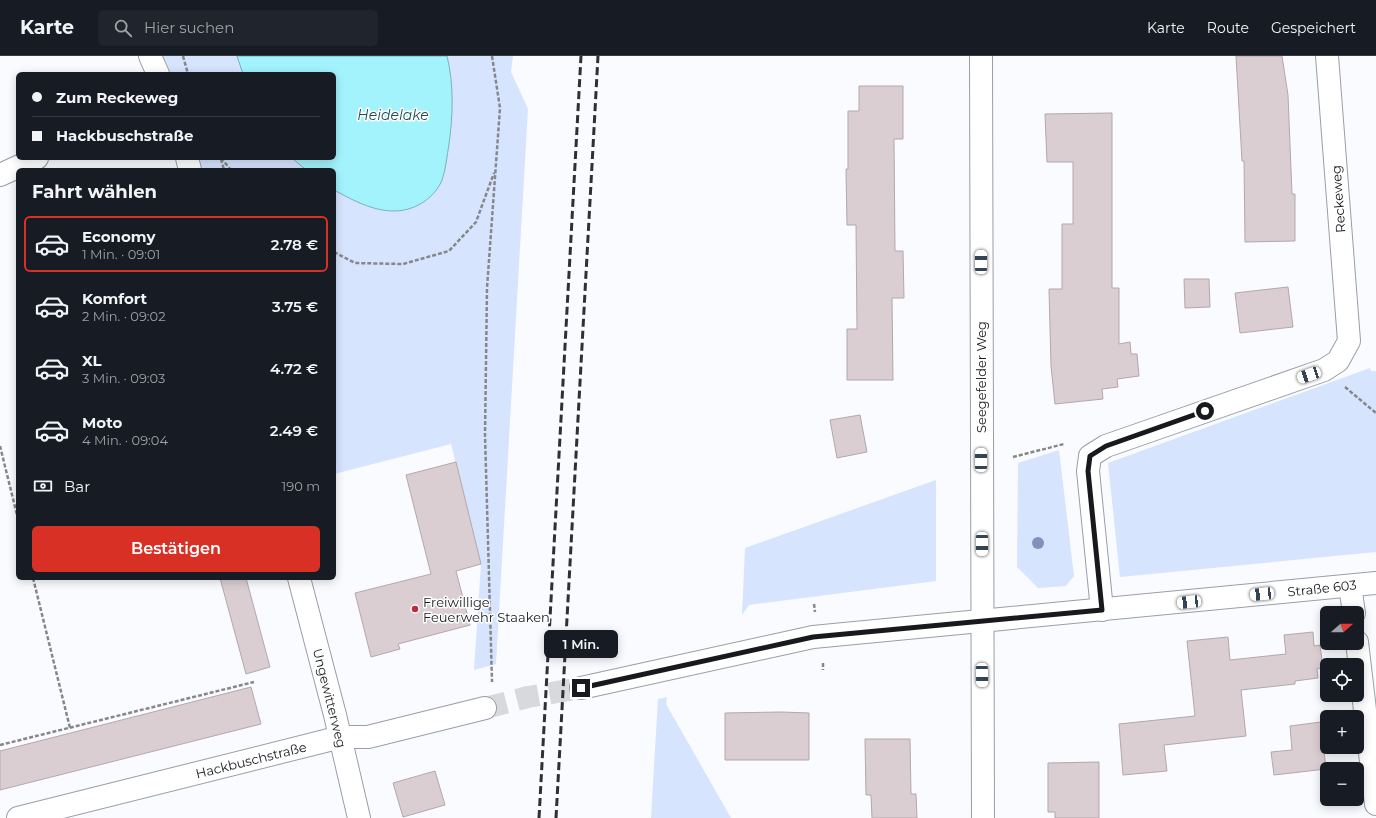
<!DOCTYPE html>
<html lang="de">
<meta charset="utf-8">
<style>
body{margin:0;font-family:Montserrat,sans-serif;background:#20242c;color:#f1f3f6;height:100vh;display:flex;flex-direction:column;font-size:15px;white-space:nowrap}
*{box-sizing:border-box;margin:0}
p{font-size:13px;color:#9ea1a6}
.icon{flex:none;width:22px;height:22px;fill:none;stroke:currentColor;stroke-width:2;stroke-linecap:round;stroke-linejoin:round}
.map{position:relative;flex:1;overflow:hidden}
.sheet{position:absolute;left:16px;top:112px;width:320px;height:412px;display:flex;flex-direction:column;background:#171b24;border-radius:6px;box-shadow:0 2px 10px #0003}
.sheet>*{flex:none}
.guide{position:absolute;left:16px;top:16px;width:320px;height:88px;border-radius:6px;box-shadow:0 2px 10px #0003;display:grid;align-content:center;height:88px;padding:0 16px;background:#171b24}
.needle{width:26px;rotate:70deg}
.tools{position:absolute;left:1320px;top:550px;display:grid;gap:8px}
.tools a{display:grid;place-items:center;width:44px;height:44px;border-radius:6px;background:#171b24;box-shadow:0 2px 10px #0003;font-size:20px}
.end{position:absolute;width:18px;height:18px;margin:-9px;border:5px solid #17191d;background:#fff;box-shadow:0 0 0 2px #fff}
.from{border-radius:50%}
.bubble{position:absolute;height:28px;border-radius:6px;background:#171b24;box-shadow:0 2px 10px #0003;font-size:13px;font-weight:600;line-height:28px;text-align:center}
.car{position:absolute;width:12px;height:24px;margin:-12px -6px;border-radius:5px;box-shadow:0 0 3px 1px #0007;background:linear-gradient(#fff 24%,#345 0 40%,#fff 0 76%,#345 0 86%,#fff 0)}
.guide b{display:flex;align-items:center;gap:14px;height:38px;font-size:15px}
.guide b+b{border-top:1px solid #363941}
.guide i{width:10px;height:10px;background:#f1f3f6}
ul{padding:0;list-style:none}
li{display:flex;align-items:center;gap:12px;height:56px;margin:0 8px 6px;padding:0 8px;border:2px solid transparent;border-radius:6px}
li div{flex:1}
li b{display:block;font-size:15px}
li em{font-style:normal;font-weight:600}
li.selected{border-color:#d93025}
li>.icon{width:36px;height:36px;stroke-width:1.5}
h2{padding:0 16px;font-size:18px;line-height:48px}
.pay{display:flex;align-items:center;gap:10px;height:44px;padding:0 16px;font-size:15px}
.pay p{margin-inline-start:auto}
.primary-button{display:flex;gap:8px;margin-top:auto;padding:8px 16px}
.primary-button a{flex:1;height:46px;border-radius:6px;background:#d93025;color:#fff;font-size:16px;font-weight:600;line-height:46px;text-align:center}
header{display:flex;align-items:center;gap:24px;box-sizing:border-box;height:56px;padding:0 20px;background:#171b24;border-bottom:1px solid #363941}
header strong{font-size:19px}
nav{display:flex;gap:22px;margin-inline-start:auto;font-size:14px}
.search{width:280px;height:36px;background:#20242c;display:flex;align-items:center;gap:10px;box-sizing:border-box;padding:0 14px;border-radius:6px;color:#9ea1a6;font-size:15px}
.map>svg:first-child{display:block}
.green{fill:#d7e4fe}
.water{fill:#a3f3fd;stroke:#79b2ba}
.building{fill:#dbced2;stroke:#b3a7aa}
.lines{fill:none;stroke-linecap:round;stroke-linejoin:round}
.street-tunnel{stroke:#d7d9dd;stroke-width:22;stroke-dasharray:22 11;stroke-linecap:butt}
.street-casing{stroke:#999ea7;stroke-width:24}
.secondary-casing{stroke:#999ea7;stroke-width:24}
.path{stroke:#85878b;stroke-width:2.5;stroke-dasharray:4 2;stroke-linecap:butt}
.street{stroke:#fff;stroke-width:22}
.secondary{stroke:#fff;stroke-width:22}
.rail{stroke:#2e3034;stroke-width:3;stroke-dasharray:8 4;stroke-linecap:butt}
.tree{fill:#8191bb}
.route{stroke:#17191d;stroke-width:5}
.poi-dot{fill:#bb2a3d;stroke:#fff;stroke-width:1.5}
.labels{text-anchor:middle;stroke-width:3;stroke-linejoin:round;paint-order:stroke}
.street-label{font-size:13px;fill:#17191d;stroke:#fff}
.poi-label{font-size:13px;fill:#17191d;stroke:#fff;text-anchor:start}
.water-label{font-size:14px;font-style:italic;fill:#1c4c51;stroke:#fff}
</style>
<header>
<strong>Karte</strong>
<div class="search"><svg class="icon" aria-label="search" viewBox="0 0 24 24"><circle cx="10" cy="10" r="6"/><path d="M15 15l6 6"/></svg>Hier suchen</div>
<nav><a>Karte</a><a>Route</a><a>Gespeichert</a></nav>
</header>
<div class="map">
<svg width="1376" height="762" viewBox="0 0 1376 762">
<rect width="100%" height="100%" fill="#f9fbff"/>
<!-- green -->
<g class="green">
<path d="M163 0H513L511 16 528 53 496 608 474 614 481 508 451 388 334 418V114H202L199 102H334V18H171Z"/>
<path d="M1370 312 1371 315H1376V496L1120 521 1108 407Z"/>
<path d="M1059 394 1074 520 1066 530 1038 532 1017 511 1018 407Z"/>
<path d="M936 424V525L749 549 742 559 745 492Z"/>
<path d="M667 641 666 648 731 762H651L658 643Z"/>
</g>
<!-- water -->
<path class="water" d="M237 0H447C454 28 453 60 449 88 447 99 446 113 442 124 439 132 432 140 425 145 395 166 363 150 334 134V114H306L292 102H334V18H243Z"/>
<!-- building -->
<g class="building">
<path d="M1236 0H1282L1288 39 1292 138H1295V185L1245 186 1244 105H1242Z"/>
<path d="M859 30H903V83H894L895 195H903L904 242H892L893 324H847V273H857L856 169H847L846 113H848V55H859Z"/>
<path d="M1112 57V232H1119V288L1130 286 1131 298H1137L1139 320 1117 323 1118 331 1102 333 1103 343 1055 348 1051 310 1049 233H1062V168H1073V106H1047L1045 58Z"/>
<path d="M1184 223H1209L1210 251 1185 252Z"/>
<path d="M1288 231 1293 271 1240 277 1235 237Z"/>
<path d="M860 359 867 396 837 402 830 364Z"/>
<path d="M456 406 481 508 456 515 470 569 398 588 400 593 371 601 355 537 431 518 406 419Z"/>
<path d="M220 522H246L270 611 246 618Z"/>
<path d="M1313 576 1314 590 1320 589 1323 612 1317 613 1318 622 1295 625V628L1241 634 1246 680 1164 689 1167 715 1123 719 1119 668 1195 660 1187 585 1228 581 1230 604 1286 598 1284 579Z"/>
<path d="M251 631 261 668 0 734V695Z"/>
<path d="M781 656 809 657V704H725V657Z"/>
<path d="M1321 666 1326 713 1274 719 1271 696 1292 694 1290 670Z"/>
<path d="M865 683H910L911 738H916L917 762H872L871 739H866Z"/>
<path d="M1099 706V762H1055V756H1048V707Z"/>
<path d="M435 715 445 749 403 761 393 727Z"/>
</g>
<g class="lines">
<!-- street-tunnel -->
<path class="street-tunnel" d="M485 652 528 641 581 632"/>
<!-- street casing -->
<g class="street-casing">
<g id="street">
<path d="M150 0 158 18"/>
<path d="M187 102 190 114"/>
<path d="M0 119 37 102"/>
<path d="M299 522 335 659 359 762"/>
<path d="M1350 530 1354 557"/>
<path d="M1102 554 1088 415 1090 400 1106 390 1324 314 1338 305 1349 285 1327 0"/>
<path d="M1357 586 1376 748"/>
<path d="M581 632 813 581 1376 527"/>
<path d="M18 762 341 681H368L485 652"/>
</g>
</g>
<!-- secondary casing -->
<g class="secondary-casing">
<path id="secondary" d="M981 0 983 762"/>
</g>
<!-- path -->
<g class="path">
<path d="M183 0 188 18"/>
<path d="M492 0 500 52 487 232 485 379 492 626"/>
<path d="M221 102 231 114"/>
<path d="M221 103 224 114"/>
<path d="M334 196 355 207 403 208 449 195 476 166 494 117"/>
<path d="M1345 331 1376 357"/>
<path d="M0 390 18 463"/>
<path d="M1013 401 1064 388"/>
<path d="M33 522 70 672"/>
<path d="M814 548 815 556"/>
<path d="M823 607V614"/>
<path d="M0 689 254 626"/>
</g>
<!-- street -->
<use href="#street" class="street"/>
<!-- secondary -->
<use href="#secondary" class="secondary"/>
<!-- rail -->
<g class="rail">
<path d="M539 762 581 0"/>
<path d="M556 762 598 0"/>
</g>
</g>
<!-- trees -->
<circle class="tree" cx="1038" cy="487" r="6"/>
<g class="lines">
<!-- route -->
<path class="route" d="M581 632 813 581 1102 554 1088 415 1090 400 1106 390 1205 355"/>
</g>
<!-- markers -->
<circle class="poi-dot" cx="415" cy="553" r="4"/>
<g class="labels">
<!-- street labels -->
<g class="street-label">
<text transform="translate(1338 143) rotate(-94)" y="5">Reckeweg</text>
<text transform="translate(981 321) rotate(-90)" y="5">Seegefelder Weg</text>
<text transform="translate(1322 532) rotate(-6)" y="5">Straße 603</text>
<text transform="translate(330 642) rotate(76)" y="5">Ungewitterweg</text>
<text transform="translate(251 704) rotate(-14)" y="5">Hackbuschstraße</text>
</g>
<!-- poi labels -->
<g class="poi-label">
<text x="423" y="551">Freiwillige<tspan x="423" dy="15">Feuerwehr Staaken</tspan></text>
</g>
<!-- water labels -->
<g class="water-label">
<text x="393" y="64">Heidelake</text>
</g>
</g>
</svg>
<div class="tools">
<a><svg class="needle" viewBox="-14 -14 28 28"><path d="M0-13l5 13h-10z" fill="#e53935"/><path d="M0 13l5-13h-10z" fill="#9ea1a6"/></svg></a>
<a><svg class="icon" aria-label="locate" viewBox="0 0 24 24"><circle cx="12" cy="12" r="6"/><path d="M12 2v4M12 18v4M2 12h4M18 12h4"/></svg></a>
<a>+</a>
<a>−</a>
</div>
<i class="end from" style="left:1205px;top:355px"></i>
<i class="end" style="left:581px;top:632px"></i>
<div class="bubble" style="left:544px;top:574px;width:74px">1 Min.</div>
<i class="car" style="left:981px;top:206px;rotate:0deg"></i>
<i class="car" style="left:1309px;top:319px;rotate:251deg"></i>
<i class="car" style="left:981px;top:404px;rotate:0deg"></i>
<i class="car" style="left:982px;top:488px;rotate:180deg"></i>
<i class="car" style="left:1262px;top:538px;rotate:264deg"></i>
<i class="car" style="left:1189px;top:546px;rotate:264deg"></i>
<i class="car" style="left:982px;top:619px;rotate:179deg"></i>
<div class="guide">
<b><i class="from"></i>Zum Reckeweg</b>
<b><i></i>Hackbuschstraße</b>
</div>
<section class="sheet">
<h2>Fahrt wählen</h2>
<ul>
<li class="selected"><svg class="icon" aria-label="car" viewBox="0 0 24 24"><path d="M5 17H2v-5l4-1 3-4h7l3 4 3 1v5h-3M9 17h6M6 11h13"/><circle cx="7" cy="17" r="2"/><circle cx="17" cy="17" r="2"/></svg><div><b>Economy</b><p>1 Min. · 09:01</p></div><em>2.78 €</em></li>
<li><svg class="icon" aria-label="car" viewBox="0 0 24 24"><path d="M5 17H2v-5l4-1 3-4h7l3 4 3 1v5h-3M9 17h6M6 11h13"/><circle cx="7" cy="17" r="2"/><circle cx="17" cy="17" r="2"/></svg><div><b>Komfort</b><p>2 Min. · 09:02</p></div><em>3.75 €</em></li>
<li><svg class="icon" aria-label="car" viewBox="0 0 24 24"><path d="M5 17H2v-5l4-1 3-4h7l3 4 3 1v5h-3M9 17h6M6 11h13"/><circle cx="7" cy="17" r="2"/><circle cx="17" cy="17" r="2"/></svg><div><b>XL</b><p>3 Min. · 09:03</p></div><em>4.72 €</em></li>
<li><svg class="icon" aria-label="car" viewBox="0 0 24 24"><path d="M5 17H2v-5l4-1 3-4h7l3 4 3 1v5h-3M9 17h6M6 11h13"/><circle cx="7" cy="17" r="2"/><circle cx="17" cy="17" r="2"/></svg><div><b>Moto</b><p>4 Min. · 09:04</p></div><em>2.49 €</em></li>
</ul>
<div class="pay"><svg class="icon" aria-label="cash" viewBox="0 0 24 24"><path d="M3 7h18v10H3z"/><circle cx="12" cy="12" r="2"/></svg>Bar<p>190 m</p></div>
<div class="primary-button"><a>Bestätigen</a></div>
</section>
</div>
